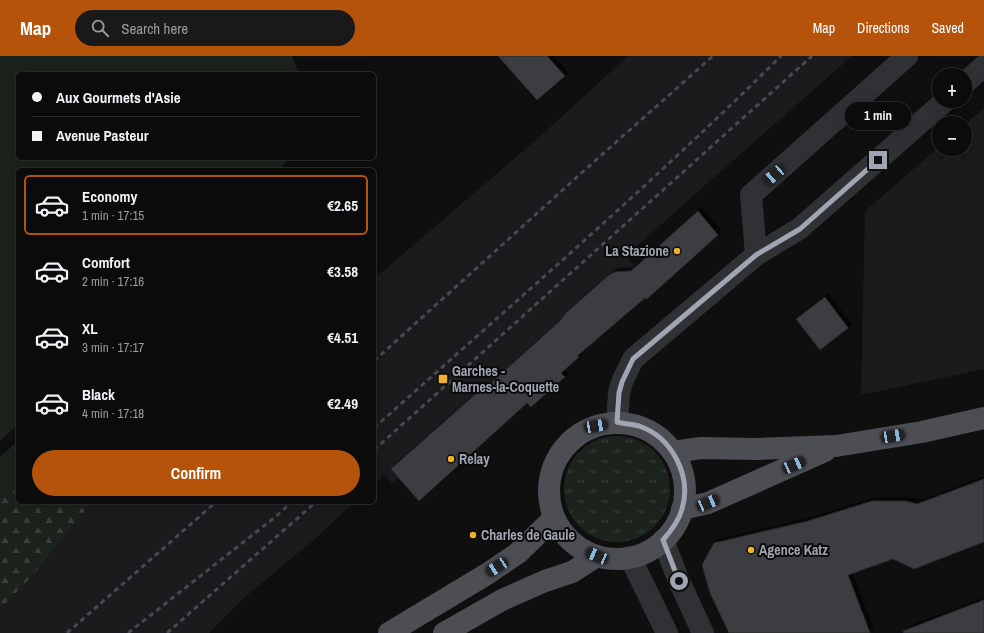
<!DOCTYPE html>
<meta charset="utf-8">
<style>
body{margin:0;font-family:"Archivo Narrow",sans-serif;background:#19191a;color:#f1f3f6;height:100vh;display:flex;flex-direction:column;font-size:15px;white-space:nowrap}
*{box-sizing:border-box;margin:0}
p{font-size:13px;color:#9a9b9d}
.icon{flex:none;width:22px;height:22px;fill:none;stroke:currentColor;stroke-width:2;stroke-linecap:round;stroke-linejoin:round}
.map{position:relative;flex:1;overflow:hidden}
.panel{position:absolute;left:16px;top:112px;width:360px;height:336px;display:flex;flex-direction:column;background:#0b0b0c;border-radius:6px;box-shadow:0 4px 16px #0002,0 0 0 1px #2b2b2d}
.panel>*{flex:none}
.hud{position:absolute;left:16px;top:16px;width:360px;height:88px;border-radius:6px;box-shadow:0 4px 16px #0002,0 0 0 1px #2b2b2d;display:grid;align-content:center;height:88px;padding:0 16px;background:#0b0b0c}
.buttons{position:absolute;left:932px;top:12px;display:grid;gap:8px}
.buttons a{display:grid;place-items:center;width:40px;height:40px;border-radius:50%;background:#0b0b0c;box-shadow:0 4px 16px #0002,0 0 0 1px #2b2b2d;font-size:20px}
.end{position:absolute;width:18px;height:18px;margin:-9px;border:5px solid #a0a5b1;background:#111;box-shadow:0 0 0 2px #111}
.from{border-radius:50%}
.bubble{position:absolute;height:28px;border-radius:14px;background:#0b0b0c;box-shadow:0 4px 16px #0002,0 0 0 1px #2b2b2d;font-size:13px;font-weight:700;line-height:28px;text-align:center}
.car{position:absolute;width:12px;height:24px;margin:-12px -6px;border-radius:5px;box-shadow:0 0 3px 1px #0007;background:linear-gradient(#222 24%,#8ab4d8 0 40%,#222 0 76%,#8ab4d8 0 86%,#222 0)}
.hud b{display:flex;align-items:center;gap:14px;height:38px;font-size:15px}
.hud b+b{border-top:1px solid #2b2b2d}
.hud i{width:10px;height:10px;background:#f1f3f6}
ul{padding:7px 0 0;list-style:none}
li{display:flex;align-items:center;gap:12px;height:60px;margin:0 8px 6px;padding:0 8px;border:2px solid transparent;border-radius:6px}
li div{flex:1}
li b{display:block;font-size:15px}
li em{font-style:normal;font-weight:700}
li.active{border-color:#b45309}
li>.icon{width:36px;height:36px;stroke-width:1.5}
.button{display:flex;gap:8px;margin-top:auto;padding:8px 16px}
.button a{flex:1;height:46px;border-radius:24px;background:#b45309;color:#fff;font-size:16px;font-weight:700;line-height:46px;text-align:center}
header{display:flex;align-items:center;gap:24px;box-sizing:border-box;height:56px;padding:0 20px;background:#b45309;color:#fff}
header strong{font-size:19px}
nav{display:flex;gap:22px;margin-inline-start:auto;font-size:14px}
.search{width:280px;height:36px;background:#19191a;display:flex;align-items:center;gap:10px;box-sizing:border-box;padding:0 14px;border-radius:22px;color:#9a9b9d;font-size:15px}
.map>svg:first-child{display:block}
.built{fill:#1b1b1d}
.grass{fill:url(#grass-tufts)}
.forest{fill:url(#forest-firs)}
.garden{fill:#1b231c}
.building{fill:#3b3c40;stroke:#29292c;filter:url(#shadow)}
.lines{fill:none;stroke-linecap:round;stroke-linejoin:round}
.minor{stroke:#303135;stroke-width:22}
.major{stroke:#4c4e54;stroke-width:22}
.rail{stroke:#47494e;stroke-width:3;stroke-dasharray:5 4;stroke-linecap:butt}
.route{stroke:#a0a5b1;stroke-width:5}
.poi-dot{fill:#efb228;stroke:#0a0a0b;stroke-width:1.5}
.labels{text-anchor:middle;stroke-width:4;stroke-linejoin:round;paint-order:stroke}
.poi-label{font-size:14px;font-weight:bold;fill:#a0a5b1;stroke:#0a0a0b;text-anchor:start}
</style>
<header>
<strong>Map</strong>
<div class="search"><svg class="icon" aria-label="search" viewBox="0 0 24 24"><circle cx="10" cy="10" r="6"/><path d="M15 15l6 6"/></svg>Search here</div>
<nav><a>Map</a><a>Directions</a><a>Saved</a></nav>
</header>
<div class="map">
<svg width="984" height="577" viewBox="0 0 984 577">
<defs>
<pattern id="grass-tufts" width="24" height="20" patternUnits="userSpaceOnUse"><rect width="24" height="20" fill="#1b231c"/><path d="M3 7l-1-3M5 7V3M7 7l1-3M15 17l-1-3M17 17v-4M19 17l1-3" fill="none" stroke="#39403b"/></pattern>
<pattern id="forest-firs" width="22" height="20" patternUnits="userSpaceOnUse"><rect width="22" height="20" fill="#1b231c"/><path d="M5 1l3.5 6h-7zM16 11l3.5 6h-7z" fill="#39403b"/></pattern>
<filter id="shadow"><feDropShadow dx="3.5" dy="-3.5" stdDeviation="0" flood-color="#0009"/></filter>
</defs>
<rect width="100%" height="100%" fill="#0f0f10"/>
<!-- built -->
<g class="built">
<path d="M628 0H852L701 133 626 200 635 211 626 220 618 216H615L609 219 566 257 563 261 564 266 486 336 482 335 478 336 403 402 396 409 394 413 398 422 392 427 384 419 374 428V223L536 84Z"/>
<path d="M984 52V313L861 339 865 155 939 91V93H965V68Z"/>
<path d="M92 446H354L316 482 245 541 209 577H0V553L34 518Z"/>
</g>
<!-- grass -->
<circle class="grass" cx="617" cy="433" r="53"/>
<!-- forest -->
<path class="forest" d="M18 419V446H92L34 518 0 553V437Z"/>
<!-- garden -->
<g class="garden">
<path d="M0 0H292L299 18H18V102H289L279 114H18V368L0 385Z"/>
<path d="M18 385V419L0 437V401Z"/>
</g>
<!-- building -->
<g class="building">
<path d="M498 0H547L565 20 537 44Z"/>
<path d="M698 155 718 179 647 243 645 242 577 300 579 301 561 317 565 321 531 351 527 347 419 445 391 413 478 336 482 335 561 264 566 257 609 219 615 216 631 215Z"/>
<path d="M825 241 848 272 820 294 796 263Z"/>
<path d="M984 423V486L914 513 893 503 848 519 870 577H729L710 537 702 509 714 487 808 465 872 445H906L917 448Z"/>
<path d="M984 544V577H904L903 575Z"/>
</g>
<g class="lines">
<!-- minor -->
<g class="minor">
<path d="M965 27 984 10"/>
<path d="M756 199 751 139 907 0"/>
<path d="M617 366 619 337 622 326 633 303 756 199 799 173 945 45"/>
<path d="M663 484 679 525 703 577"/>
<path d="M630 501 667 577"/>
</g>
<!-- major -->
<g class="major">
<circle cx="617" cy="435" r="68"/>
<path d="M673 396 701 392 757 393 836 390 922 376 984 362"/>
<path d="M682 453 708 447 825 395"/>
<path d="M389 577 487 518 518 497 554 462"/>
<path d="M444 577 502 544 545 525 572 516 597 500"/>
</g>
<!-- rail -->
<g class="rail">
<path d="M374 305 587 112 713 0"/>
<path d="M374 372C511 249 651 129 781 0"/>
<path d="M374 394 812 0"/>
<path d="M67 577 216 446"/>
<path d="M128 577 274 462 292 446"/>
<path d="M167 577 316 446"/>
</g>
</g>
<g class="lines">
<!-- route -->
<path class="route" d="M679 525 663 484C671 475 679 465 682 453 692 420 672 381 639 370 632 368 624 368 617 366L619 337 622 326 633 303 756 199 800 173 878 104"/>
</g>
<!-- markers -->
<g class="poi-dot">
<circle cx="677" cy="195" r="4"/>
<rect x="438" y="318" width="10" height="10" rx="2"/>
<circle cx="451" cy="403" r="4"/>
<circle cx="473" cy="479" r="4"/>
<circle cx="751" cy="494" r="4"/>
</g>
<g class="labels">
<!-- poi labels -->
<g class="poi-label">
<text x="669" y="200" text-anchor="end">La Stazione</text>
<text x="452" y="320">Garches -<tspan x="452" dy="16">Marnes-la-Coquette</tspan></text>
<text x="459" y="408">Relay</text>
<text x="481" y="484">Charles de Gaule</text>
<text x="759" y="499">Agence Katz</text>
</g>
</g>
</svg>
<div class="buttons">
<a>+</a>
<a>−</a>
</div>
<i class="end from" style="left:679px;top:525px"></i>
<i class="end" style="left:878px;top:104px"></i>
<div class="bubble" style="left:845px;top:46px;width:66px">1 min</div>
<i class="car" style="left:774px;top:119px;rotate:229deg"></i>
<i class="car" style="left:596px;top:370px;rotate:81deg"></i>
<i class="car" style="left:893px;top:380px;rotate:81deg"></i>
<i class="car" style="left:794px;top:409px;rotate:66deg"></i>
<i class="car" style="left:708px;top:447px;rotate:67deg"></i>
<i class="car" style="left:597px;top:500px;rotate:293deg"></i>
<i class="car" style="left:497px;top:511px;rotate:237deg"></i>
<div class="hud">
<b><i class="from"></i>Aux Gourmets d'Asie</b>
<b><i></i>Avenue Pasteur</b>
</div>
<section class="panel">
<ul>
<li class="active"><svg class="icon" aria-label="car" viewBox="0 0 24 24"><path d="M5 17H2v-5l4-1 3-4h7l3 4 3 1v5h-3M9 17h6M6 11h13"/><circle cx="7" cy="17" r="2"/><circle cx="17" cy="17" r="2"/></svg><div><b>Economy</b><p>1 min · 17:15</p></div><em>€2.65</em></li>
<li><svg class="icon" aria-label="car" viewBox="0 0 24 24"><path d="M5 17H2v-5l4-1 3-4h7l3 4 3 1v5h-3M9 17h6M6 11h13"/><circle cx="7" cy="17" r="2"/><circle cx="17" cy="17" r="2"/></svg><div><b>Comfort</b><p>2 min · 17:16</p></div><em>€3.58</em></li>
<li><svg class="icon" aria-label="car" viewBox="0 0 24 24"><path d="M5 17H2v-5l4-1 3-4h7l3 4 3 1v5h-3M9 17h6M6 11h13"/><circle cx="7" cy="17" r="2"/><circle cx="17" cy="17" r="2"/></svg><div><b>XL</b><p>3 min · 17:17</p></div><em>€4.51</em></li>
<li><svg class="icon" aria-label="car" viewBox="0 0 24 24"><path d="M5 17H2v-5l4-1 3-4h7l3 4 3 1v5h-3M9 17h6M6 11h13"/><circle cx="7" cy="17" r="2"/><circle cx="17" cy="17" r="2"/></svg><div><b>Black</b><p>4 min · 17:18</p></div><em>€2.49</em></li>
</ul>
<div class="button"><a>Confirm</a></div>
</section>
</div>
